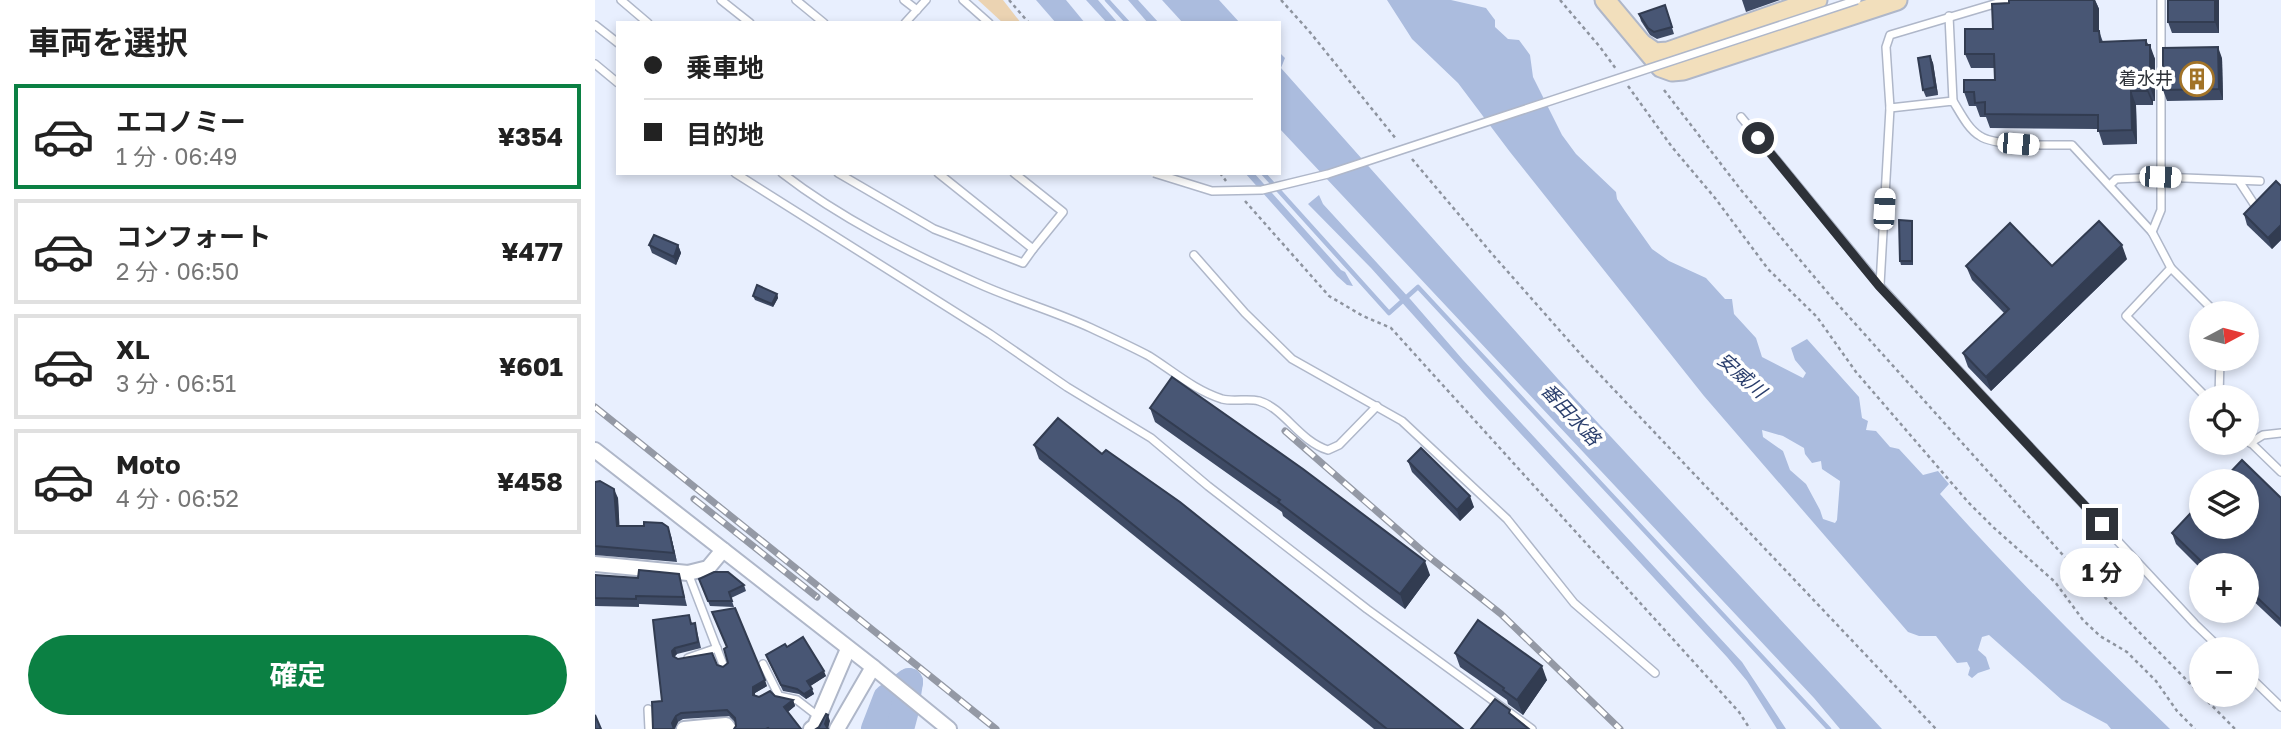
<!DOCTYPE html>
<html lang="ja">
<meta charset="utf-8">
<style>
body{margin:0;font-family:"Golos Text","Noto Sans JP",sans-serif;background:#f6f6f6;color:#222;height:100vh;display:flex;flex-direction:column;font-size:26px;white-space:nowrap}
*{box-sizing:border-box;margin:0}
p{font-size:23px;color:#767676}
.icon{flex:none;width:38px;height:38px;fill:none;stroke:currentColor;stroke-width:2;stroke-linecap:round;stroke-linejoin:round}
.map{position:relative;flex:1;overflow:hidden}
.details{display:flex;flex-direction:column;background:#fff;width:595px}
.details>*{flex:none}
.hud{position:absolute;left:21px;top:21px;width:665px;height:154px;border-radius:0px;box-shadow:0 4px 10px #0003;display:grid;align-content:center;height:154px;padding:0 28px;background:#fff}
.needle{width:46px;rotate:83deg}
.buttons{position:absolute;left:1594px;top:301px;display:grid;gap:14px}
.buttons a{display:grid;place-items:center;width:70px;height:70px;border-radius:50%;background:#fff;box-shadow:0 4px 10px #0003;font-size:35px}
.end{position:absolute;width:32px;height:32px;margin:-16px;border:9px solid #2d3138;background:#fff;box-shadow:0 0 0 4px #fff}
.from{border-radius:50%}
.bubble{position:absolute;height:49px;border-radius:24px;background:#fff;box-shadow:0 4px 10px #0003;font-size:23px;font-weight:700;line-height:49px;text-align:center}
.car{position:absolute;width:21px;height:42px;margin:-21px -10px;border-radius:9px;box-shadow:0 0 5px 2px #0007;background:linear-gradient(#fff 24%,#345 0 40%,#fff 0 76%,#345 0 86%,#fff 0)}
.hud b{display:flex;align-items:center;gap:24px;height:66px;font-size:26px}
.hud b+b{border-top:2px solid #e0e0e0}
.hud i{width:18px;height:18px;background:#222}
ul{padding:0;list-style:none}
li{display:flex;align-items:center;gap:21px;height:105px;margin:0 14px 10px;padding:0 14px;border:4px solid #e0e0e0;border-radius:0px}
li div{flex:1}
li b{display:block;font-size:26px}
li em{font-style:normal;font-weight:700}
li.on{border-color:#0b8043}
li>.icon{width:63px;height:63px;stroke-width:1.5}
h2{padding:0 28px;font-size:32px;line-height:84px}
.primary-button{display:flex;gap:14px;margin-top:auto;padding:14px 28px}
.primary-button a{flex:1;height:80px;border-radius:42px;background:#0b8043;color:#fff;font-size:28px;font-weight:700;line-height:80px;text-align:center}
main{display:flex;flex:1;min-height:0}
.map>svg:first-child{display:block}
.green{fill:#ebd3b2}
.water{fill:#abbcde;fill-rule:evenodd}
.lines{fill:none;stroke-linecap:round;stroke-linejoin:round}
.stream{stroke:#abbcde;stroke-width:4.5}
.river{stroke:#abbcde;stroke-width:28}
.lane-casing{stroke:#afb7c9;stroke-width:10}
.street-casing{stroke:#afb7c9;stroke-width:18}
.secondary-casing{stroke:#afb7c9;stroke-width:23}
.path{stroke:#8e949f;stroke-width:2.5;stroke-dasharray:3.5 3.5;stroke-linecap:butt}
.lane{stroke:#fff;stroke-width:7}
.street{stroke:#fff;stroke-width:14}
.secondary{stroke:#f2dfbc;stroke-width:19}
.rail-casing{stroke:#9499a5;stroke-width:7}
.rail{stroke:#fff;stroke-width:4.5;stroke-dasharray:13;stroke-linecap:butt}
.lane-bridge-casing{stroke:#afb7c9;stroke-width:10;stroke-linecap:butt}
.lane-bridge{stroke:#fff;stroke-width:7}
.wall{fill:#3e4a64}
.shaded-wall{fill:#323c51}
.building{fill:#485674;stroke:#323c51;stroke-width:2}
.route{stroke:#2d3138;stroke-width:9}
.labels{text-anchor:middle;stroke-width:7;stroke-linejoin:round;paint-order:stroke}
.poi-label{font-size:18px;fill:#2d3138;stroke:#fff;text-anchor:end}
.water-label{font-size:19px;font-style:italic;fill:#2a3e6c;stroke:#fff}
</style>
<main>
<section class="details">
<h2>車両を選択</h2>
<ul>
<li class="on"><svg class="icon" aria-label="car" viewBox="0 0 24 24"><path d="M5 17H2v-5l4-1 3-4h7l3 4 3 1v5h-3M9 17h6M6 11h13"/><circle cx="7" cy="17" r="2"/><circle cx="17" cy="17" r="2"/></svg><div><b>エコノミー</b><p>1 分 · 06:49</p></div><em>¥354</em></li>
<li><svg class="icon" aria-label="car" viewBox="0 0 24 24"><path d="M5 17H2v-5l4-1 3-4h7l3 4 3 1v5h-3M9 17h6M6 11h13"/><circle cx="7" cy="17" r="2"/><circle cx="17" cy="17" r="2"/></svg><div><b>コンフォート</b><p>2 分 · 06:50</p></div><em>¥477</em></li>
<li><svg class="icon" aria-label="car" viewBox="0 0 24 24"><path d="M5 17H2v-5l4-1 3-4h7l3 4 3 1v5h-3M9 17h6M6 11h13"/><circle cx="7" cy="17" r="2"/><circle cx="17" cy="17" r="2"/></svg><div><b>XL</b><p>3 分 · 06:51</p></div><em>¥601</em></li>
<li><svg class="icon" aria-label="car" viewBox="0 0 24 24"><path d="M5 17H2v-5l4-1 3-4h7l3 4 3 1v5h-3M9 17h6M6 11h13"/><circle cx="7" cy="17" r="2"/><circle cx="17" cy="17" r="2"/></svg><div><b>Moto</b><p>4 分 · 06:52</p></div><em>¥458</em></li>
</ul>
<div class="primary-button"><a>確定</a></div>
</section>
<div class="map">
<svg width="1686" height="729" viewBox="0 0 1686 729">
<rect width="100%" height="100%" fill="#e8effe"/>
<!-- green -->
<path class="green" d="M383 0H408L426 23H408Z"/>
<!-- water -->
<g class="water">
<path d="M441 0H471L490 23H461Z"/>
<path d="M491 0H503L523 23H512Z"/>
<path d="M533 0H543L564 23H553Z"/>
<path d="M567 0H624L645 23H588Z"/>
<path d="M792 0H856L891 8 900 20V27L913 39 924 40 935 55 938 77 967 135 981 154 1021 192 1022 199 1030 211 1057 249 1074 261 1111 278 1130 299H1137L1139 314 1161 338 1167 357 1208 378 1211 373 1200 360 1196 348 1212 339 1264 397 1267 418 1273 421 1271 430 1281 431 1295 447 1304 449 1328 475 1343 471 1354 484 1345 494C1418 576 1496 653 1575 729H1516L1512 724 1467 700 1394 635 1387 637 1383 650 1391 657 1395 669 1383 673 1377 678 1373 675 1375 668 1372 662 1362 663 1341 636H1324L1313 632 1109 396 915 152 863 83 817 39ZM1167 430 1188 436 1209 448 1210 454 1217 463 1226 461 1227 469 1245 481 1242 520 1240 523 1228 519 1225 510 1211 484 1195 470 1188 451 1168 437Z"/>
<path d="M684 52 690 58 686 68 979 397 1287 729H1245L1219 698 684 128Z"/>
<path d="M650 173H659L746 270 750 272 758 286 752 285 742 276Z"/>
<path d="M724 195 728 204 816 300 868 360 1147 662 1191 729H1182L1152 681 1132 657 889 394 776 268 713 204Z"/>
</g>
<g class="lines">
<!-- stream -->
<g class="stream">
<path d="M512 0 533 23"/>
<path d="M668 173 794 313 823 287 1234 729"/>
</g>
<!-- river -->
<g class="river">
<path d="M280 729 292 698 314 682"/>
<path d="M305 729 309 714 314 682"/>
</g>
<!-- lane casing -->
<g class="lane-casing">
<g id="lane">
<path d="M26 0 53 23"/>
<path d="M126 0 155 23"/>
<path d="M201 0 229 23"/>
<path d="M309 0 322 10"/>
<path d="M368 0 394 23"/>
<path d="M1413 0 1295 35 1291 47 1295 108 1358 101C1365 112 1373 129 1385 136 1401 147 1457 145 1477 145L1557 232 1576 268 1621 313"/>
<path d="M1354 16 1358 101"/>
<path d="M310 23 331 0"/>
<path d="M0 25 23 43"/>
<path d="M0 64 23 83"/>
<path d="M1146 117 1285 286 1600 624 1626 649"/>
<path d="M140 173 395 334 472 387 556 438 613 486 772 609 937 729"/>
<path d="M187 173C245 218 315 253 382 283 419 300 459 311 496 328 515 337 535 346 554 356 578 371 599 390 627 399 639 402 653 398 664 401 689 408 704 441 733 450L744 445 782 406"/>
<path d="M243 173 339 229 428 263 438 249"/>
<path d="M343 173 438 249 468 212 419 173"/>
<path d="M1644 181 1659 204"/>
<path d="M1515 185 1521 179 1565 177 1665 181"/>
<path d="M1557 232 1566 210V0"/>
<path d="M599 255 650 313 697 359 807 421 912 519 979 603 1060 673"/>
<path d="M1576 268 1531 316 1611 397"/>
<path d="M1285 285 1295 108"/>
<path d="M1624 397 1625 359"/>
<path d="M1652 439 1686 472"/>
<path d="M1655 443 1668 435 1686 433"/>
<path d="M93 573 129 667"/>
<path d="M93 658 122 648"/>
<path d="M168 664 184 696 202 700 224 717"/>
<path d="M1652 674 1686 707"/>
<path d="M53 709 54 729"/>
</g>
</g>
<!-- street casing -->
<g class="street-casing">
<g id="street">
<path d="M0 450 278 667 354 729"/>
<path d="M0 564 93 573 113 568 128 550"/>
<path d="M89 729 131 725 134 729"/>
<path d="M216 729 220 726 253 649"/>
<path d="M242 729 278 667"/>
</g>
</g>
<!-- secondary casing -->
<g class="secondary-casing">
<g id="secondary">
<path d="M1010 0 1066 67 1077 71 1088 70 1302 0"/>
<path d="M1050 46 1060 53 1073 52 1222 0"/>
</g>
</g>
<!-- path -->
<g class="path">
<path d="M414 0 434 23"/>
<path d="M686 0 714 31 802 140"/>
<path d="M965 0 1005 47 1021 69"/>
<path d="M1033 86 1077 147 1120 198 1173 269 1222 317 1261 372 1373 502 1398 527 1460 582 1488 620 1505 636 1532 652 1561 681 1582 711 1600 729"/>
<path d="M1069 90 1146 190 1238 299 1467 554 1640 729"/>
<path d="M817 159 898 255 989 358 1341 729"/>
<path d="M625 173 631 181"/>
<path d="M650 201 734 296 768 316 796 328 1144 712 1155 729"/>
</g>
<!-- lane -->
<use href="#lane" class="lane"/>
<!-- street -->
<use href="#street" class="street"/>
<!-- secondary -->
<use href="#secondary" class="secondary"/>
<!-- rail casing -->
<g class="rail-casing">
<g id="rail">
<path d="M0 407 401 729"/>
<path d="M690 431 833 556 906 614 1025 729"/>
<path d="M99 499 222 597"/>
</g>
</g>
<!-- rail -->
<use href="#rail" class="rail"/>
<!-- lane-bridge casing -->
<g class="lane-bridge-casing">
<path id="lane-bridge" d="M559 173 617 191 667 190 733 174 1262 0"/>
</g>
<!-- lane-bridge -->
<use href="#lane-bridge" class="lane-bridge"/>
</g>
<!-- wall -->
<g class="wall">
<path d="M1147 0H1185L1151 12Z"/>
<path d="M1414 0H1500L1504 9V31L1508 42 1551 40 1560 59V101H1558V105H1541L1542 144 1508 145 1503 129 1395 128 1391 117H1385L1381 106H1374L1369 92 1400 80V68H1376L1370 54 1398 29 1414 3Z"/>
<path d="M1573 0H1624V33H1577L1573 22Z"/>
<path d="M1070 5 1079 34 1062 39 1055 35 1046 21 1044 14Z"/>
<path d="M1335 56 1338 63 1343 95 1331 97 1328 90Z"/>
<path d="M1627 58 1628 100 1572 101 1568 90Z"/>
<path d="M1686 186V240L1677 249 1652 225 1649 214Z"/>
<path d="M1317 221 1318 224V265H1306L1305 261Z"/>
<path d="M54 245H83L86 253 81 265 57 253Z"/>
<path d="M1532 259 1396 391 1373 367 1368 353 1409 313 1377 280 1371 266H1457Z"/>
<path d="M182 294 183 298 178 307 160 300 158 296Z"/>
<path d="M555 408 835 575 810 609 688 516 687 512 560 422Z"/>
<path d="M439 445 868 729H779L444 459Z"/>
<path d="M813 461 879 507 865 521 817 472Z"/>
<path d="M0 482 23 498 24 526 76 536 82 562 0 555Z"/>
<path d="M1686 498V627L1652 595V565H1606V569L1581 544 1577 533Z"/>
<path d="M84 574 92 606 44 604V607L0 606V575L43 578Z"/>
<path d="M104 579 149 585 151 591 136 598 139 607 115 606Z"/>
<path d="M58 620 100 623 106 648 82 654 79 657 83 659 122 665 172 686 160 693V696L164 697 180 696 198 700 200 706 193 712 141 726 140 722 134 716 88 719 83 722 80 729 67 701Z"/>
<path d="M192 647 231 676 215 686 219 694 211 699 204 694 188 691 173 660 171 655Z"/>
<path d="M860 653 952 680 928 715 913 704 912 700 865 667Z"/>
</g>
<!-- shaded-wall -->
<g class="shaded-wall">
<path d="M1499 0H1500L1504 9V45L1499 31Z"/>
<path d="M1620 0H1624V33L1620 22Z"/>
<path d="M1551 40 1555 50V45L1560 59V101L1555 87Z"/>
<path d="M1623 47 1627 58 1628 100 1624 89Z"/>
<path d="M1335 56 1338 63 1343 95 1340 87Z"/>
<path d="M1552 87 1558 101V105L1552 91Z"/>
<path d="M1536 91 1541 105 1542 144 1537 130Z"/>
<path d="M1317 221 1318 224V265L1317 261Z"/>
<path d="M1686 225V240L1677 249 1673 238Z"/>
<path d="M83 245 86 253 81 265 79 257Z"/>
<path d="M1527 245 1532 259 1396 391 1391 377Z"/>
<path d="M182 294 183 298 178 307 177 304Z"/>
<path d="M19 489 23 498 25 535 22 526Z"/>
<path d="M875 496 879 507 865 521 862 510Z"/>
<path d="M73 527 76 536 82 562 79 553Z"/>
<path d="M830 561 835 575 810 609 805 594Z"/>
<path d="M80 648 82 654 79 657 78 656 77 651Z"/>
<path d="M947 666 952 680 928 715 922 700Z"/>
<path d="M229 671 231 676 214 687 212 681Z"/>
<path d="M170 680 172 686 160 693V701L158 695V687Z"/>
<path d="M217 689 219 694 211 699 209 694Z"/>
<path d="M198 700 200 706 191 713 189 707Z"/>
<path d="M233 715 235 721 233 729 230 724Z"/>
<path d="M81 716 83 722 79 729 77 723Z"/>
</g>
<!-- building -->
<g class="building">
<path d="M1414 0H1499V31H1504L1505 42 1551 40V45H1555V87H1552V91H1536L1537 130 1503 131V115L1390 114V102L1380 103 1379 92H1369V80H1400L1399 54H1370V29H1398L1397 4 1414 3Z"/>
<rect x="1573" y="0" width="47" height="22"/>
<path d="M1070 5 1077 27 1059 32 1053 28 1044 14Z"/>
<path d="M1623 47 1624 89 1568 90V48Z"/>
<path d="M1335 56 1340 87 1328 90 1323 58Z"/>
<path d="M1681 181 1686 186V225L1673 238 1649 214Z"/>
<path d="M1304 220 1317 221V261H1305Z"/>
<path d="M1504 221 1527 245 1391 377 1368 353 1414 309 1371 266 1415 223 1457 266Z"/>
<path d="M59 235 83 245 79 257 54 245Z"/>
<path d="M162 285 182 294 177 304 158 296Z"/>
<path d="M577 377 708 469 830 561 805 594 683 502 685 500 555 408Z"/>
<path d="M463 418 507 454 511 450 585 502 868 729H792L439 445Z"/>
<path d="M826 448 875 496 862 510 813 461Z"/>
<path d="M1647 460 1686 498V620L1652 588V565H1610L1577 533 1606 502V527H1652V481H1627Z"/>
<path d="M5 481 19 489 22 526H49V522L67 523 73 527 79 553 0 546V482Z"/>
<path d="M44 570 84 574 89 597 41 596V599L0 598V575L43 578Z"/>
<path d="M119 572H133L149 585 134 592 137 601H113L104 579Z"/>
<path d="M140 608 170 680 158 687V695L164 697 175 691 180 696 198 700 189 707 206 729H174L173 728 171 729H139L141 726 140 718 132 710 86 713 81 716 77 723 79 729H58L57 702 67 701 58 620 94 615 96 624 100 623 103 642 80 648 77 651 78 656 83 659 117 653 122 665 128 667 133 663 129 649 132 647 117 612Z"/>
<path d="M883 620 947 666 922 700 908 690 909 688 860 653Z"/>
<path d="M208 637 229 671 212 681 217 689 209 694 202 689 186 685 171 655 190 644 192 647Z"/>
<path d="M900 699 915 710 914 713 934 729H876Z"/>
<path d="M231 714 233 715 230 724 233 729H221L224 727Z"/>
<path d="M0 715 6 729H0Z"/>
</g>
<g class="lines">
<!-- route -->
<path class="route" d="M1163 138 1284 286 1507 524"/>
</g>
<!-- icons -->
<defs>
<g id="building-ring" transform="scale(1.75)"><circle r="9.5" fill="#fff" stroke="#a27327" stroke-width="1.5"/><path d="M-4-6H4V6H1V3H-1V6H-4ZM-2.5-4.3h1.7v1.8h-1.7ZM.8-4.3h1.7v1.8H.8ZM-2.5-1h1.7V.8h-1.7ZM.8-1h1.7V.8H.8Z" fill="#a27327"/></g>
</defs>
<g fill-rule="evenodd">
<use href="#building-ring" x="1602" y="79"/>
</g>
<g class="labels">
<!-- poi labels -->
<g class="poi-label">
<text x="1578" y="85">着水井</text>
</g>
<!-- water labels -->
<g class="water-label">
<text transform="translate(1147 375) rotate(41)" y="7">安威川</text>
<text transform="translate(976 414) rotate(47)" y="7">番田水路</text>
</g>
</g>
</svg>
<div class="buttons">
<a><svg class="needle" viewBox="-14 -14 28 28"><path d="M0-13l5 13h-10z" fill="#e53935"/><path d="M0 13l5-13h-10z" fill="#767676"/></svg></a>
<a><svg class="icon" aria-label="locate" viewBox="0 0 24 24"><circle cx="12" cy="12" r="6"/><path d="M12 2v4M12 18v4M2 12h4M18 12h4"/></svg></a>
<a><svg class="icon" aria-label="layers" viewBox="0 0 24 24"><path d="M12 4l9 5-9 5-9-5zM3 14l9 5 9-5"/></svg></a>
<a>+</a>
<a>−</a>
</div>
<i class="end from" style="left:1163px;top:138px"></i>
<i class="end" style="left:1507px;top:524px"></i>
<div class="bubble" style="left:1465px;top:548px;width:84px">1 分</div>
<i class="car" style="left:1423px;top:144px;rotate:95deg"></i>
<i class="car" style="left:1565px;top:177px;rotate:92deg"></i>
<i class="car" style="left:1289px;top:209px;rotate:3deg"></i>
<div class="hud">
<b><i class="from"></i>乗車地</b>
<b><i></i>目的地</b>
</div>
</div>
</main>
